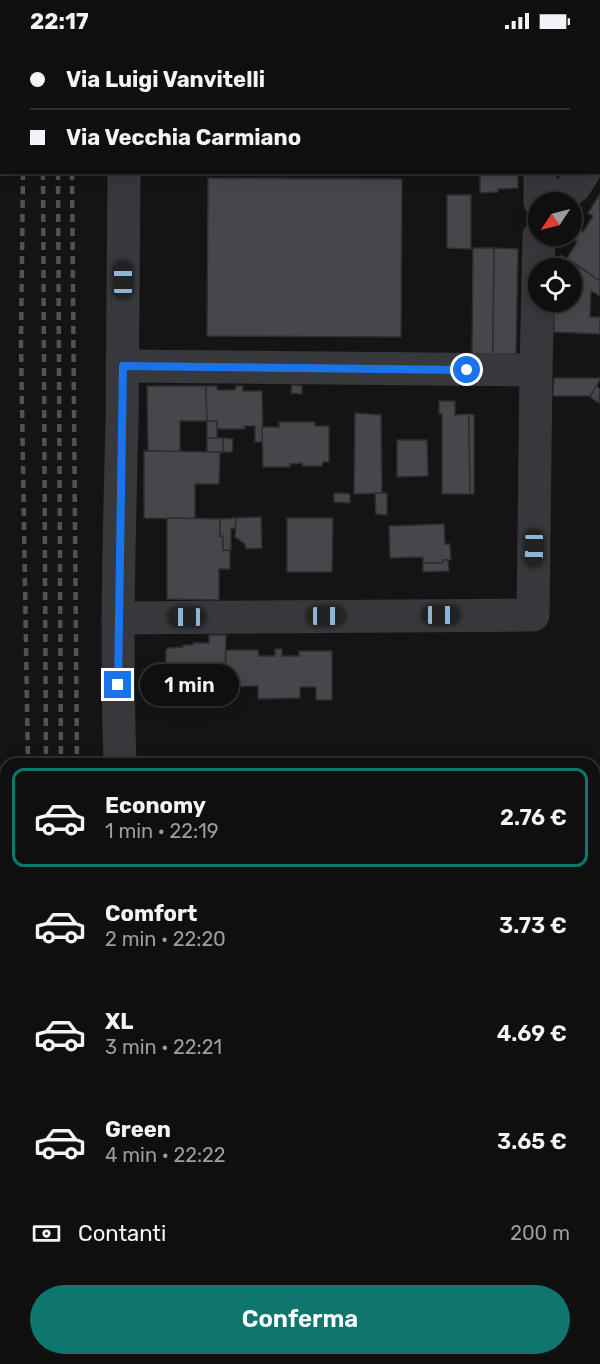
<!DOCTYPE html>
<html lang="it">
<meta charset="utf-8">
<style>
body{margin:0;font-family:Rubik,sans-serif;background:#181819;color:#f1f3f6;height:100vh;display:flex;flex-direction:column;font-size:22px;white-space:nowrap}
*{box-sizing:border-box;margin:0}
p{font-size:20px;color:#9b9c9f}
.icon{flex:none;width:33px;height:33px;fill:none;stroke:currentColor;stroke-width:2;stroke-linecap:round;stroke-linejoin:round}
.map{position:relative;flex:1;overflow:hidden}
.details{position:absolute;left:0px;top:716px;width:600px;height:608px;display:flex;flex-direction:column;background:#0f0f10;border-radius:18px 18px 0 0;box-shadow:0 3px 15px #0003,0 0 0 2px #2f2f30}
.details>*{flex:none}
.top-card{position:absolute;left:0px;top:0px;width:600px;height:132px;box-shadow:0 3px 15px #0003,0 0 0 2px #2f2f30;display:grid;align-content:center;height:132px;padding:0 30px;background:#0f0f10}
.needle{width:39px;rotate:235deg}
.buttons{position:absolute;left:528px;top:150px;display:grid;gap:12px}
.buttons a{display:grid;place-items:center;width:54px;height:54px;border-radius:50%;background:#0f0f10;box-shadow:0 3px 15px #0003,0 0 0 2px #2f2f30;font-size:30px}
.end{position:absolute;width:27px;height:27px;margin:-14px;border:8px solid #1a73e8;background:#fff;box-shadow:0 0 0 3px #fff}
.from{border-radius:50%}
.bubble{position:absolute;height:42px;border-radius:21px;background:#0f0f10;box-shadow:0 3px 15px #0003,0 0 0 2px #2f2f30;font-size:20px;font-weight:600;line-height:42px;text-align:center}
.car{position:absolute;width:18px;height:36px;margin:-18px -9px;border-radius:8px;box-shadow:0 0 4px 2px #0007;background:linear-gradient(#222 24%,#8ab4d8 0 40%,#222 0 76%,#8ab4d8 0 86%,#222 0)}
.top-card b{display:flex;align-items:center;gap:21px;height:57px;font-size:22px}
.top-card b+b{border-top:2px solid #2f2f30}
.top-card i{width:15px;height:15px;background:#f1f3f6}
ul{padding:10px 0 0;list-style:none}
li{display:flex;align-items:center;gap:18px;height:99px;margin:0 12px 9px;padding:0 18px;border:3px solid transparent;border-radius:12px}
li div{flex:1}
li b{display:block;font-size:22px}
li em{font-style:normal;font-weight:600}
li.selected{border-color:#0f766e}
li>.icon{width:54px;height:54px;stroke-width:1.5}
.pay{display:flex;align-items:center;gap:15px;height:66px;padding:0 30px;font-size:22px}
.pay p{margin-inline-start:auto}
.primary-button{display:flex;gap:12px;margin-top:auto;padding:12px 30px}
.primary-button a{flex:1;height:69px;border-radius:36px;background:#0f766e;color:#fff;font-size:24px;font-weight:600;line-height:69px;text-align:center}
.status{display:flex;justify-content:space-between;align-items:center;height:42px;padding:0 30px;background:#0f0f10;direction:ltr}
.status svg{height:16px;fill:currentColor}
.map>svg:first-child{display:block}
.building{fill:#46474a;stroke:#2e2e31;stroke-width:1.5}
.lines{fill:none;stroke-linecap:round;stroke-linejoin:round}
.minor{stroke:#37383b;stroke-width:33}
.rail{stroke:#505256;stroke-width:4.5;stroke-dasharray:8 6;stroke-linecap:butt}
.route{stroke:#1a73e8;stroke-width:8}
</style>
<div class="status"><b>22:17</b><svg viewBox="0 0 49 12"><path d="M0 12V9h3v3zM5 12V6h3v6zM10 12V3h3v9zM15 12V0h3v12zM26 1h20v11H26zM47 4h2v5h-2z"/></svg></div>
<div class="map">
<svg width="600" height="1322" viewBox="0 0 600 1322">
<rect width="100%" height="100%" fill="#141415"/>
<!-- building -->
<g class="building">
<rect x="148" y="0" width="179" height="2"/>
<path d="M368 0H512L511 2H367Z"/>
<path d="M475 130H518V146L498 147V150L480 151V132Z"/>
<path d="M208 136 402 137 401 295 207 294Z"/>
<path d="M600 152V239L567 216 577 200 572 197 578 187 583 190 593 174 588 171Z"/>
<path d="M447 153H471V207L447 206Z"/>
<path d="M473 206H494L493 312H472Z"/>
<path d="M494 206 518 207 516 312H493Z"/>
<path d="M561 213 600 239V254L591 249 590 275H600V292L554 290V260H572V226H555V223Z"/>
<path d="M554 336H600V338L591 354H553Z"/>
<path d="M292 343 302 344V352L291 351Z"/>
<path d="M147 344H206L207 379H180V410L148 409Z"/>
<path d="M206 344H217V348H235L236 344H243V349H262L263 400H255V384H244L245 387H217V379H207Z"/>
<path d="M596 344 600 347 599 361 590 355Z"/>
<path d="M439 359H455V373L469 372 470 452H442V372H439Z"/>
<path d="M355 371 381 373 382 451 354 452Z"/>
<path d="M469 372 474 373V452H470Z"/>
<rect x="207" y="379" width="10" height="17"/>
<path d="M279 380H315V384H329V420H323L322 424H302V421L290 422V425H263L262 385H279Z"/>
<rect x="207" y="396" width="16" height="14"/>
<path d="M223 396 233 397 232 410H223Z"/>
<path d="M397 398H427L428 434 397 435Z"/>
<path d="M144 409 220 410 219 442H195V477L144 476Z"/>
<path d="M334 451 350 452V461L334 460Z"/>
<path d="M375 451H387V473L376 472Z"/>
<path d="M261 475 262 506 246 507 245 502 235 495 236 476Z"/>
<path d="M167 476 220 477V494H223V508H230V527H219V558L167 557Z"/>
<path d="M236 476 235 486 231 487V508H223V494H220V477Z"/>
<path d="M287 476H333L332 530H287Z"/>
<path d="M444 482 445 502H450L451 518H443V521H423V515L390 516 389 484Z"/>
<path d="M443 518H448L449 529 423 530V521H443Z"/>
<path d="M209 593H226L225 637H201V658H165L166 608 168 606 183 605V603H193V601H209Z"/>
<path d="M275 607H282V614H299V609H332V658H316V645H300V656L258 657V644L225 645 226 608H258L259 614H275Z"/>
<rect x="225" y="720" width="52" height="2"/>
<path d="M600 1283V1322H596L592 1317H594V1287Z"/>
<rect x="192" y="1317" width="86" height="5"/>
</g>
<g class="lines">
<!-- minor -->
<g class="minor">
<path d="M123 0V2"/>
<path d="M538 0V2"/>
<path d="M598 108 600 106"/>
<path d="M540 160V130"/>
<path d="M555 160 575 144 584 130"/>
<path d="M123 324 536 328 539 194"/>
<path d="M118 576 533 573 536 328"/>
<path d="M120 722C116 608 119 494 122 381 123 297 123 214 124 130"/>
<path d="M474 1317 482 1322"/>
<path d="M349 1322V1317"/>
</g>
<!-- rail -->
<g class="rail">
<path d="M42 0V2"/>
<path d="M57 0V2"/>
<path d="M71 0V2"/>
<path d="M24 2V0"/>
<path d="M23 130 21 303 28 722"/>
<path d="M43 130 46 722"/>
<path d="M58 130 61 722"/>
<path d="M72 130 77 722"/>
<path d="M32 1322V1317"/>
<path d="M45 1322V1317"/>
<path d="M59 1322V1317"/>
<path d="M76 1322V1317"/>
</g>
</g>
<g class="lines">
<!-- route -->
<path class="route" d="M118 643 123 324 467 328"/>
</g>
</svg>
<div class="buttons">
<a><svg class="needle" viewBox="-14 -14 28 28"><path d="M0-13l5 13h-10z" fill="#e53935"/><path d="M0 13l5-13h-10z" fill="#9b9c9f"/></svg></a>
<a><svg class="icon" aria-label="locate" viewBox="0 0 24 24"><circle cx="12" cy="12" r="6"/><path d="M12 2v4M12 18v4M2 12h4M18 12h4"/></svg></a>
</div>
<i class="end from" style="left:467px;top:328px"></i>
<i class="end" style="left:118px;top:643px"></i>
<div class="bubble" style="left:140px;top:622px;width:99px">1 min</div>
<i class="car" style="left:123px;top:238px;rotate:0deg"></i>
<i class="car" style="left:534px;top:506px;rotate:181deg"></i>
<i class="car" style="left:441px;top:573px;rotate:90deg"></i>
<i class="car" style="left:326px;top:574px;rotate:90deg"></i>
<i class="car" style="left:187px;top:575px;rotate:270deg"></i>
<div class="top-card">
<b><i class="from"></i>Via Luigi Vanvitelli</b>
<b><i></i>Via Vecchia Carmiano</b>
</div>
<section class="details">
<ul>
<li class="selected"><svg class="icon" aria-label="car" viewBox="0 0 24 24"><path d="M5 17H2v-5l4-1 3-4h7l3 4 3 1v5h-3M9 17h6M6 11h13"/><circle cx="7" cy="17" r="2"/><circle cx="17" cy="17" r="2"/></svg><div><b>Economy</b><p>1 min · 22:19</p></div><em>2.76 €</em></li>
<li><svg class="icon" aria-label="car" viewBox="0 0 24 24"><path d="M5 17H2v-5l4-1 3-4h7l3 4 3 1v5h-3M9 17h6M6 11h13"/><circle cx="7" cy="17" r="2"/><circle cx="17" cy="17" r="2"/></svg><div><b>Comfort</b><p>2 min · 22:20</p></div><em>3.73 €</em></li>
<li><svg class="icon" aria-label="car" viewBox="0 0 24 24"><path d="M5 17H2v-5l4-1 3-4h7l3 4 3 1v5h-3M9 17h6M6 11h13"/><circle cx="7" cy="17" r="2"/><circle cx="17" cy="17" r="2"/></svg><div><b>XL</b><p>3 min · 22:21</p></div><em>4.69 €</em></li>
<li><svg class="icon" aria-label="car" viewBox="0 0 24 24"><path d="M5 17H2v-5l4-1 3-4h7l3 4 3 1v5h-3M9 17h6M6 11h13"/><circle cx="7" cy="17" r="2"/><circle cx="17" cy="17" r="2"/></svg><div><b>Green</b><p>4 min · 22:22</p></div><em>3.65 €</em></li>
</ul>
<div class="pay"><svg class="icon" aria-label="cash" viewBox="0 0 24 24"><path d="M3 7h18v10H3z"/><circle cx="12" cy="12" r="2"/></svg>Contanti<p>200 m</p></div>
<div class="primary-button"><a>Conferma</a></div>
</section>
</div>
